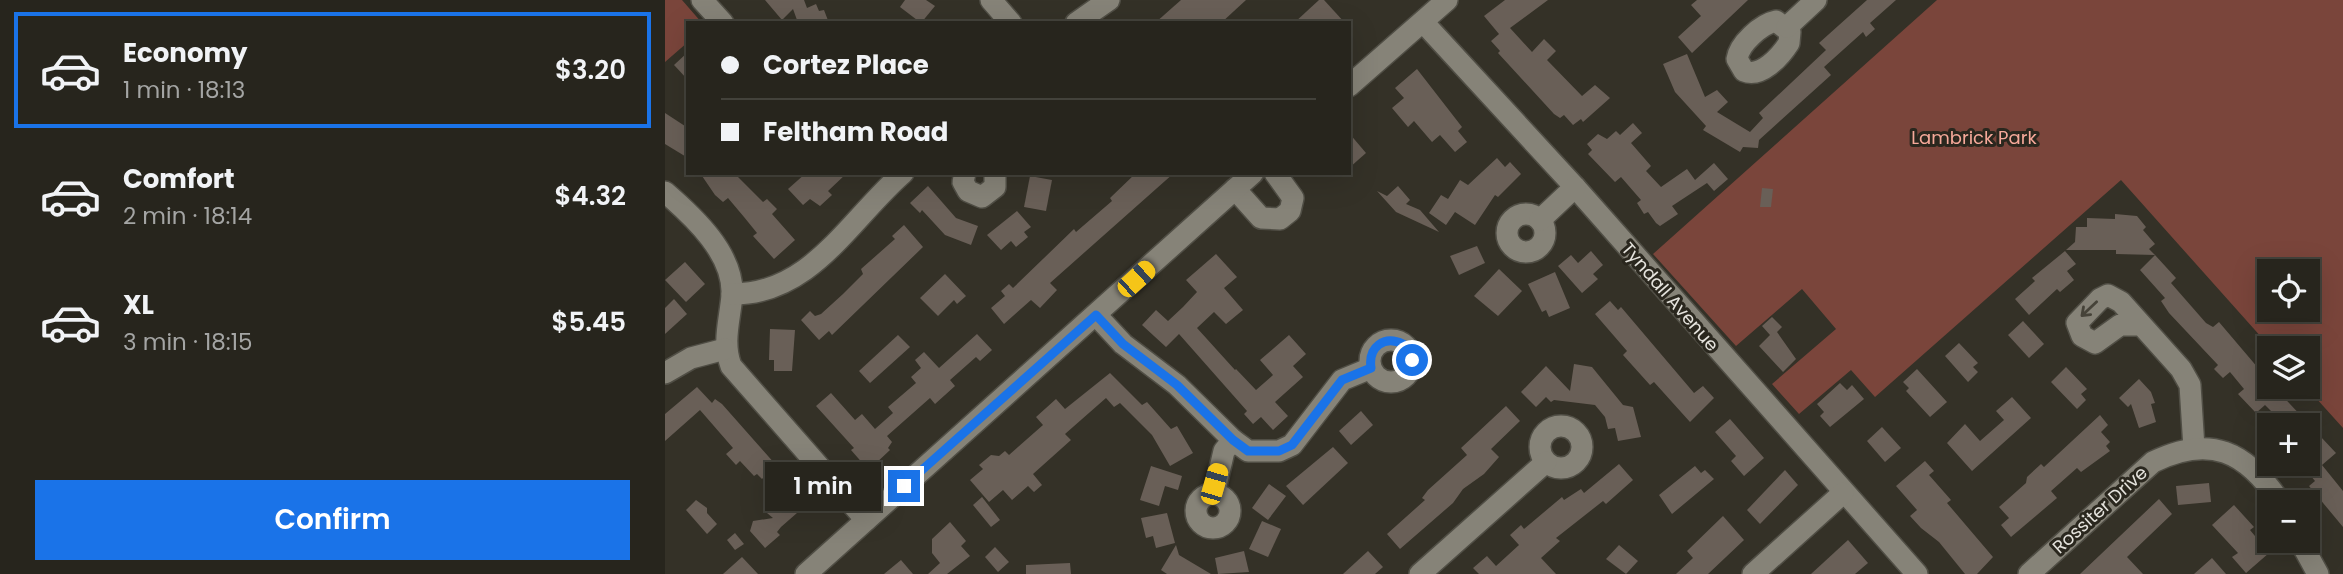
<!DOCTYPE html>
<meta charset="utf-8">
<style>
body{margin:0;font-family:Poppins,sans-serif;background:#33312a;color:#f1f3f6;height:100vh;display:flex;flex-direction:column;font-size:26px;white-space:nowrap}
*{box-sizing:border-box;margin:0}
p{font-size:23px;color:#a4a5a4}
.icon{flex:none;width:38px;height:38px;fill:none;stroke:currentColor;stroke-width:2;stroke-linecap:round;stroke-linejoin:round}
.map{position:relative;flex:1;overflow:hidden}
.details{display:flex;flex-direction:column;background:#27251d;width:665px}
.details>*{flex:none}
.top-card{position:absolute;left:21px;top:21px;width:665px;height:154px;border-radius:0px;box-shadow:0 7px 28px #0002,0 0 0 2px #43423b;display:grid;align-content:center;height:154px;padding:0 35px;background:#27251d}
.tools{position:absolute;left:1592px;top:259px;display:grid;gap:14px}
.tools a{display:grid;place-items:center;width:63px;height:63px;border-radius:0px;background:#27251d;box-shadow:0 7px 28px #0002,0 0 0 2px #43423b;font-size:35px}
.end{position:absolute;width:32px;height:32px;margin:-16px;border:9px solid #1a73e8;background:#fff;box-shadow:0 0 0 4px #fff}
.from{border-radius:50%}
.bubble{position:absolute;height:49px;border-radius:0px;background:#27251d;box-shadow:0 7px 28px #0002,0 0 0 2px #43423b;font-size:23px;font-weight:600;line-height:49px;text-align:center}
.car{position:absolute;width:21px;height:42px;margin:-21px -10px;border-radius:9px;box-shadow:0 0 5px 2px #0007;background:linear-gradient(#f5c518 24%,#345 0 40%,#f5c518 0 76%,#345 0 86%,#f5c518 0)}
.top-card b{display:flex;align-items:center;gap:24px;height:66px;font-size:26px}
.top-card b+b{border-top:2px solid #43423b}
.top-card i{width:18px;height:18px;background:#f1f3f6}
ul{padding:12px 0 0;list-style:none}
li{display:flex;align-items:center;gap:21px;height:116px;margin:0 14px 10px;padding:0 21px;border:4px solid transparent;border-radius:0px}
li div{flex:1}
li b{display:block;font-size:26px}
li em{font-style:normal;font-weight:600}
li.active{border-color:#1a73e8}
li>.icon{width:63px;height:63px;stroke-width:1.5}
.primary-button{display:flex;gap:14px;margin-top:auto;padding:14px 35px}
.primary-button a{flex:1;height:80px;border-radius:0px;background:#1a73e8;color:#fff;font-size:28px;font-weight:600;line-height:80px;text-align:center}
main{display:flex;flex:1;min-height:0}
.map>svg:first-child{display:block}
.green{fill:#7a453b;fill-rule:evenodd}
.building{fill:#695f57}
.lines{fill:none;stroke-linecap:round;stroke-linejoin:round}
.minor-casing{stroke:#504e45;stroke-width:24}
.minor{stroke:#868378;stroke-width:21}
.oneway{stroke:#464339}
.route{stroke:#1a73e8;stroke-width:9}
.labels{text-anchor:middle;stroke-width:6;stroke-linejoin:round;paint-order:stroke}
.park-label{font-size:18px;fill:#f6a99a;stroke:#2a271e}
.street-label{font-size:18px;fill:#e5e3dd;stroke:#2a271e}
</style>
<main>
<section class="details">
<ul>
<li class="active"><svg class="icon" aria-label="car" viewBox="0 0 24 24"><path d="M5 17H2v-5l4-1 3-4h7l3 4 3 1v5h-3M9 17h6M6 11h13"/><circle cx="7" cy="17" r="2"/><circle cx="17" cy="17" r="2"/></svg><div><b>Economy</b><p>1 min · 18:13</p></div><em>$3.20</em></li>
<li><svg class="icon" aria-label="car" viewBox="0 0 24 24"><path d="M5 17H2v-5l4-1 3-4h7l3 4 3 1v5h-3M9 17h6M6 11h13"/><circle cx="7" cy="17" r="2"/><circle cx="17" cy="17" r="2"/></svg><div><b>Comfort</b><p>2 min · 18:14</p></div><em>$4.32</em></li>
<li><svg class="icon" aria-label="car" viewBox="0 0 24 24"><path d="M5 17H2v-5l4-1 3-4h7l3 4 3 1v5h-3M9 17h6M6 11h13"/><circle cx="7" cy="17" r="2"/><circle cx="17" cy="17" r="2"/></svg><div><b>XL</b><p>3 min · 18:15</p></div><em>$5.45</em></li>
</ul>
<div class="primary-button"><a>Confirm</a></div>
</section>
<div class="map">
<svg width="1678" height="574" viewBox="0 0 1678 574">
<rect width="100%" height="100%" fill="#343127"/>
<!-- green -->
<g class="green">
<path d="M0 0H17L37 23H23V42L0 62Z"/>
<path d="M1272 0H1678V428L1641 387 1643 348H1606L1456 180 1210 397 1186 370 1134 414 1107 384 1171 329 1137 289 1071 346 988 254ZM1605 271H1643V310H1605Z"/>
</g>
<!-- building -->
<g class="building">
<path d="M100 0H139L142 8 151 4 154 11 159 10 164 23H127L132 20 128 9 117 20Z"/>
<path d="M240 0H261L270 6 256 23 235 7Z"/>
<path d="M516 0H581L556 23H490Z"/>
<path d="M654 0H659L680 23H629Z"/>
<path d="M840 0H883L845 28 867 52 879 39 891 51 882 60 917 96 930 85 945 98 918 122 916 119 908 125 899 115 895 118 889 114 833 53 835 51 826 41 834 34 819 16Z"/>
<path d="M1032 0H1083L1027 53 1013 37 1036 16 1026 5Z"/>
<path d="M1202 0H1231L1205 23 1210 29 1201 37 1198 32 1159 67 1166 75 1094 140 1093 148 1078 147 1075 152 1038 130 1041 126 1010 92 998 64 1022 54 1040 97 1052 90 1063 102 1052 112 1085 132 1098 118 1094 113 1161 50 1154 43Z"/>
<path d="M23 52V80L9 65Z"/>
<path d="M752 69 797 127 793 131 802 142 790 152 775 135 767 142 749 121 743 127 727 108 739 98 730 88Z"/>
<path d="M0 113 23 128V158L0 144Z"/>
<path d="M968 123 977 133 966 143 986 166 981 171 996 187 1022 169 1030 180 1049 163 1063 179 1049 191 1042 183 1007 206 1013 214 995 226 991 223 983 212 979 214 972 203 976 200 956 177 950 182 923 154 927 150 922 144 933 134 942 139 951 131 955 135Z"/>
<path d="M684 133 701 153 684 168Z"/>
<path d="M832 158 840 167 845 162 856 174 833 197 830 195 810 225 790 212 781 225 764 213 776 195 783 199 795 180 803 185Z"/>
<path d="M35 173H69L98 202 102 199 112 209 107 214 130 240 109 259 88 236 92 233 79 217 63 198 58 202 50 195Z"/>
<path d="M141 173H182L163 191 167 195 155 206 145 199 138 205 123 189Z"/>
<path d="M471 173H509L385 283 392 290 375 308 366 300 339 324 326 308 340 296 336 291 344 284 348 288 409 229 411 232 447 201 445 198Z"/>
<path d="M365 176 387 180 381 211 359 207Z"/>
<path d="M263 186 291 218 313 226 306 245 280 235 257 210 255 213 245 203Z"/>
<path d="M733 186 745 200 741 204 755 210 774 232 731 212 712 191 722 196Z"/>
<path d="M1097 188 1108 189 1106 207H1095Z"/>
<path d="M352 211 366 227 359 232 363 237 351 247 346 241 336 250 322 235Z"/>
<path d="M1450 214 1472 216 1481 227 1478 230 1490 244 1484 249 1490 255 1451 254V250H1401L1410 242 1411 227H1422V218L1450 219Z"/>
<path d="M239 225 258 247 167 335 164 331 154 340 136 320 145 311 150 316 156 314 178 294 198 274 196 269 230 239 227 236Z"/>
<path d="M812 246 820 263 794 275 785 256Z"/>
<path d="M926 251 938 265 928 274 933 279 917 293 893 266 906 255 913 263Z"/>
<path d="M1400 251 1411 264 1402 271 1409 280 1395 292 1392 289 1364 315 1350 299 1370 281 1367 278Z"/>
<path d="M551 254 572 277 559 288 578 310 561 324 549 312 532 328 570 370 571 369 591 390 608 375 595 360 624 335 641 354 628 366 638 377 610 402 623 416 608 430 596 417 588 424 579 414 582 411 514 334 501 347 477 325 491 310 503 321 518 307 532 292 521 280Z"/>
<path d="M1490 255 1511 278 1506 283 1541 323 1548 327 1554 322 1605 382V387H1609L1671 453 1657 465 1678 491V527L1644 486 1650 481 1636 464H1643V425H1620L1600 405 1591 413 1573 394 1579 389 1565 372 1558 378 1549 369 1553 365 1504 313 1496 301 1500 298 1475 270Z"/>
<path d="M20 262 40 284 21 302 0 280Z"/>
<path d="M834 269 857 291 833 316 809 296Z"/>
<path d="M890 272 905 308 884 317 881 310 877 312 863 284Z"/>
<path d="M280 274 301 296 292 304 289 300 273 316 255 298Z"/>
<path d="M9 299 22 314 0 334V308Z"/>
<path d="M945 301 953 310 956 307 1029 393 1038 386 1049 398 1025 422 989 382 985 385 958 355 962 351 930 314Z"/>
<path d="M1107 317 1117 327 1112 332 1131 359 1118 372 1094 346 1105 335 1097 326Z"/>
<path d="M1358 321 1379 344 1364 358 1343 335Z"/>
<path d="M105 329 130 330 127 371H109V360H104Z"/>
<path d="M312 334 327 350 315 361 311 357 285 380 290 386 270 404 265 398 222 436 227 442 223 448 225 450 209 465 207 462 200 466 186 450 189 448 151 406 166 393 190 420 197 414 210 429 228 413 223 407 251 383 246 377 256 368 250 360 259 352 274 368Z"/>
<path d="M233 335 245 347 205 383 194 371Z"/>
<path d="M1294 343 1313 363 1308 367 1313 372 1303 382 1280 356Z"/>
<path d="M909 364 927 367 958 405 968 407 976 437 953 441 950 428 943 429 940 417 930 405 889 400 886 402 881 397 871 407 856 392 881 366 905 391Z"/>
<path d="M1401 367 1422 389 1416 394 1421 400 1412 409 1386 382Z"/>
<path d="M1252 369 1282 402 1265 417 1241 391 1244 388 1238 382Z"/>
<path d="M445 373 477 405 482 402 506 429 512 426 528 453 505 466 487 435 455 403 449 407 441 398 400 434 406 440 368 474 377 485 369 492 363 486 347 500 338 490 324 502 305 480 318 469 314 465 326 455 334 456 340 451 344 455 378 425 371 417 391 399 400 409Z"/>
<path d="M1474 379 1486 392 1490 403 1486 404 1491 422 1474 428 1466 404 1463 407 1454 398Z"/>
<path d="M1175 383 1182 390 1187 385 1199 399 1165 427 1155 416 1159 412 1152 404Z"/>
<path d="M32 387 47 403 50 399 57 404 111 465 97 479 92 474 89 476 75 461 71 465 61 454 68 448 35 410 0 441V414Z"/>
<path d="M1347 397 1366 418 1307 471 1282 443 1300 424 1315 441 1339 420 1331 411Z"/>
<path d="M841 406 855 421 826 449 834 457 819 474 798 489 788 503 735 549 722 534 760 500 757 498 763 490 802 455 796 448Z"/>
<path d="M696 411 708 425 686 445 674 431Z"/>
<path d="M1435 415 1443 425 1436 432 1445 442 1441 446 1445 451 1416 472 1412 468 1386 491 1392 498 1346 537 1336 525 1344 518 1334 507 1361 483 1362 477 1376 464 1379 467Z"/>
<path d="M1065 419 1099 458 1079 476 1066 461 1071 456 1050 432Z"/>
<path d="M1217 427 1236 448 1220 462 1202 441Z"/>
<path d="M668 447 683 463 638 505 621 486Z"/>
<path d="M1260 461 1269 471 1264 475 1286 500 1282 503 1328 557 1312 574H1300L1274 542 1256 528 1245 516 1252 510 1231 486Z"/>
<path d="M954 464 968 480 941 504 938 501 891 538 895 541 876 558 891 574H814L808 568 822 556 831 566 854 545 845 535 856 525 859 529 897 497 899 500 916 489 919 493Z"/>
<path d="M486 466 517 476 513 490 500 486 494 506 475 500Z"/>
<path d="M1030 466 1036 473 1040 470 1049 479 1007 514 994 495Z"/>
<path d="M1120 470 1133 485 1095 524 1082 510Z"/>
<path d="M1544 483 1546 502 1513 505 1511 486Z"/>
<path d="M134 484 148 499 116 527 112 532 115 535 100 548 85 531 88 521 108 518 102 513Z"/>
<path d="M604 484 621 496 603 520 587 508Z"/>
<path d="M317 497 335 520 326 527 308 505Z"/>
<path d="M1494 499 1507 514 1462 557 1478 574H1415Z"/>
<path d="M31 500 42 508V513L52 524 42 534 21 510Z"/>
<path d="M1569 505 1589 527 1585 530 1604 553 1581 573 1567 557 1573 553 1547 525Z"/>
<path d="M502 513 510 543 491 548 488 536 481 538 476 518Z"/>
<path d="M1058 516 1079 540 1043 574H1011L1028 558 1022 551Z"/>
<path d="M597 521 616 529 603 557 584 549Z"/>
<path d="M285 522 301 541 296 546 305 556 282 574H263L275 563 267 553V539Z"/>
<path d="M70 533 79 544 70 550 62 540Z"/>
<path d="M1183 540 1203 563 1190 574H1146Z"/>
<path d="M511 545 514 555 546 574H502L496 570Z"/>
<path d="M954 545 973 561 961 574 941 559Z"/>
<path d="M330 547 344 562 333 572 320 557Z"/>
<path d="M579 551 584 572 553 574 550 558Z"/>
<path d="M703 551 718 567 710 574H678Z"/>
<path d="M77 557 93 574H58Z"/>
<path d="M1547 558 1561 574H1529Z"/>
<path d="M236 560 248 574H219Z"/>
<path d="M405 563 406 574H361V565Z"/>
</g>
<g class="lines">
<!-- minor casing -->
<g class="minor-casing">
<g id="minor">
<path d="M37 0 58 23"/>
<path d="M326 0 346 23"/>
<path d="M1111 21 1125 32 1124 43C1115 57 1096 78 1079 71L1072 59C1074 44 1096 24 1111 21Z"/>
<path d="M758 22 910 187 1252 574"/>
<path d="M411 23 444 0"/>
<path d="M1122 27 1151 0"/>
<path d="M684 86 782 0"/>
<path d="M300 173 298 182 303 191 317 197 330 187V173"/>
<path d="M570 189 596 218 615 219 625 211 628 198 610 173"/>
<path d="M0 192C29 217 69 254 67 295 65 320 57 342 66 366L201 520"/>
<circle cx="861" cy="233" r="19"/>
<path d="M875 220 910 187"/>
<path d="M67 294C146 295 185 219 238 173"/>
<path d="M431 315 458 344 512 385 568 440 583 451H614L627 445 677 380 706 368"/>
<path d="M1474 325H1455L1430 343 1417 336 1412 323 1435 299 1443 295 1456 302 1516 369 1525 385 1529 448"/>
<circle cx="726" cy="361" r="21"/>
<path d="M0 373 26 358 60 349"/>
<circle cx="896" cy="447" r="21"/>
<circle cx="548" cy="511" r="17"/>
<path d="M549 494 559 451 568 440"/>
<path d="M1635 541 1653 574"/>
<path d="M141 574 588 173"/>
<path d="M755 574 881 462"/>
<path d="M1088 574 1178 493"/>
<path d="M1364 574 1488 462C1545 434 1581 451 1615 502"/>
</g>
</g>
<!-- minor -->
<use href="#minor" class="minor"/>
</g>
<!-- one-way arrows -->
<defs><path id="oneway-shaft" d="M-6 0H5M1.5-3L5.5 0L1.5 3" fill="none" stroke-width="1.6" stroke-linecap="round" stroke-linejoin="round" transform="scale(1.75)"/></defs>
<use class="oneway" href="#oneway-shaft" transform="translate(1424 309) rotate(137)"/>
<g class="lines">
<!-- route -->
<path class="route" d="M239 486 431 315 458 344 512 385 568 440 583 451H614L627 445 677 380 706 368C703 347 719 335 738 344L747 360"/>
</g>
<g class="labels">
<!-- park labels -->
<g class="park-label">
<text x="1309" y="144">Lambrick Park</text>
</g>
<!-- street labels -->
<g class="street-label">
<text transform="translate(1005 297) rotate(49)" y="6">Tyndall Avenue</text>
<text transform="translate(1435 510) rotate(-42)" y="6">Rossiter Drive</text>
</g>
</g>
</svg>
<div class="tools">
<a><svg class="icon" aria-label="locate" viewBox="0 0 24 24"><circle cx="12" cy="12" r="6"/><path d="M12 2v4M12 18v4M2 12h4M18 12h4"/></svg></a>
<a><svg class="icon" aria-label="layers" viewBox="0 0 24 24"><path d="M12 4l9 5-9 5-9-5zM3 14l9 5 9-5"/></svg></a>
<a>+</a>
<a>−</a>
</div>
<i class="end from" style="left:747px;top:360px"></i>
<i class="end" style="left:239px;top:486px"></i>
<div class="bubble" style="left:100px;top:462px;width:116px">1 min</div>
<i class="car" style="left:471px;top:279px;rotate:48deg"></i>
<i class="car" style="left:549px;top:484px;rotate:16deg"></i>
<div class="top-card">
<b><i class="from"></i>Cortez Place</b>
<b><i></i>Feltham Road</b>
</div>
</div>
</main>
